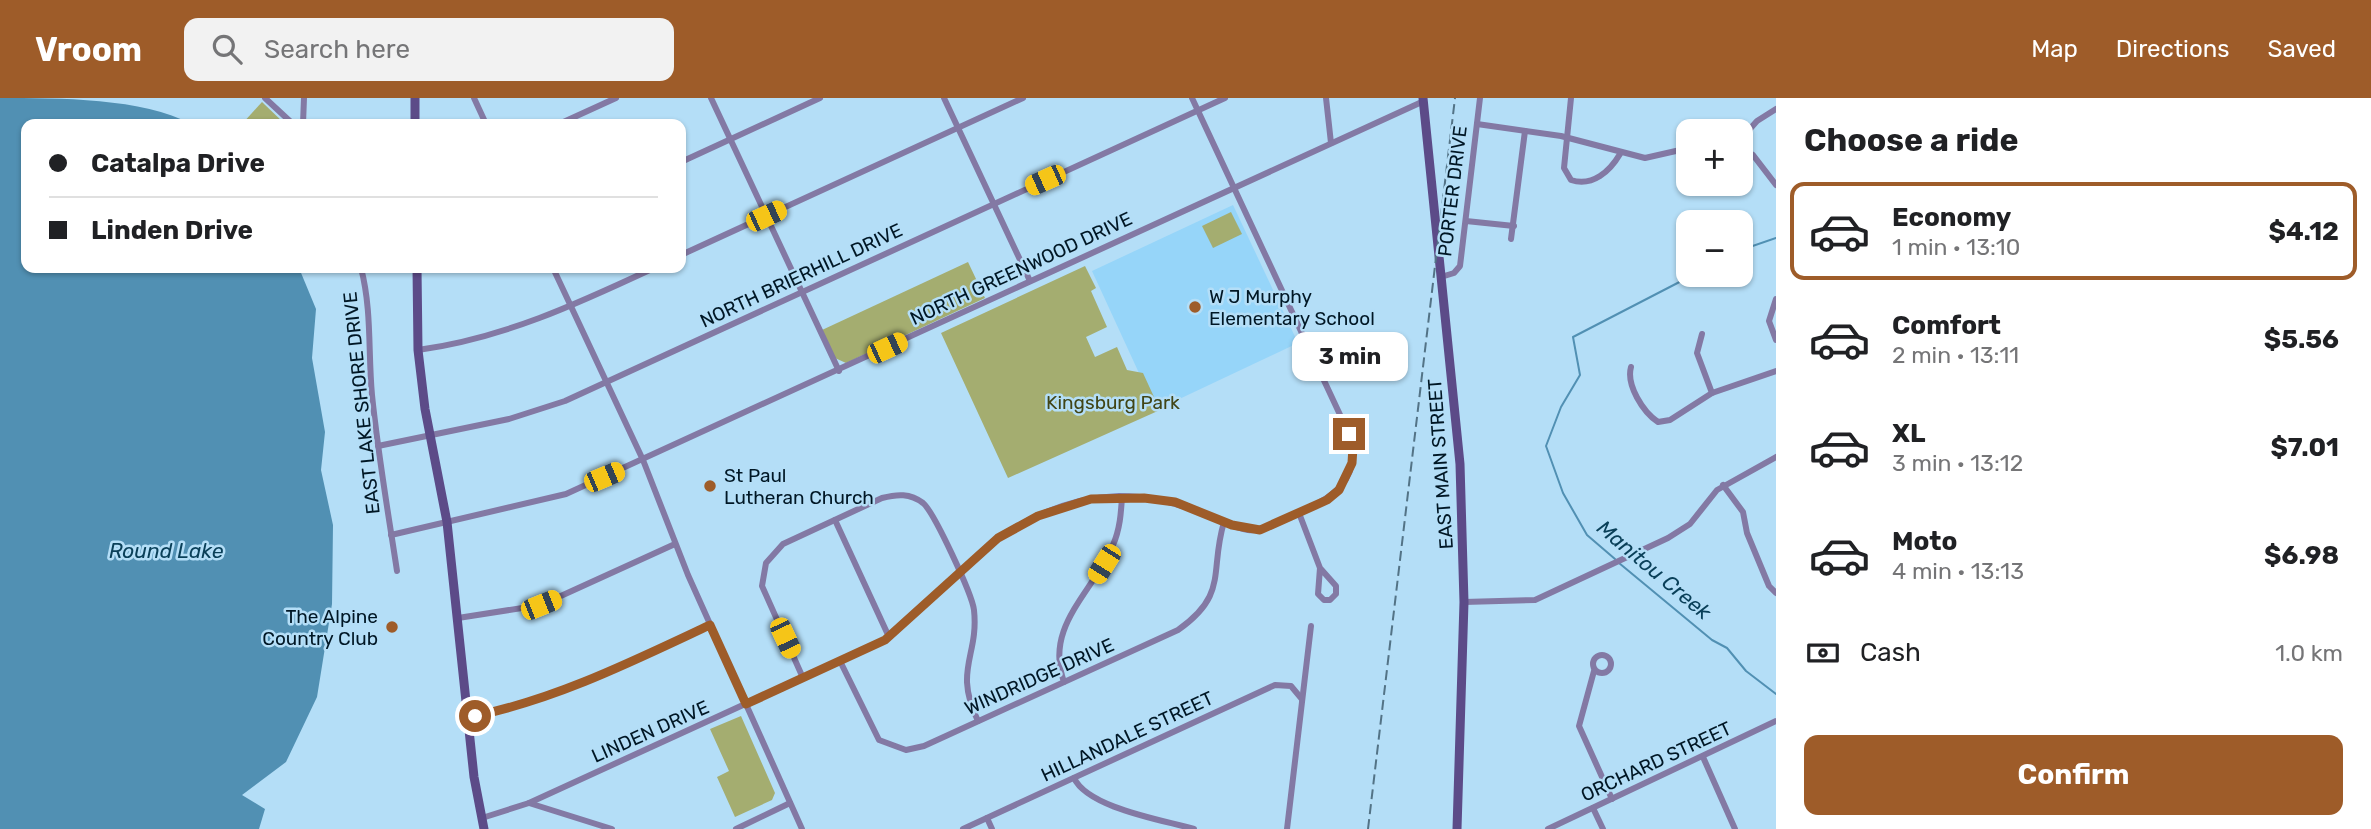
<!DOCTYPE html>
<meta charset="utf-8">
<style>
body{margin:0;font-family:Rubik,sans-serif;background:#f2f2f2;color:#202124;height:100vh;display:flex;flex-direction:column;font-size:26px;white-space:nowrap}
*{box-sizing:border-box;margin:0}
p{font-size:23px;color:#757577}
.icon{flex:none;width:38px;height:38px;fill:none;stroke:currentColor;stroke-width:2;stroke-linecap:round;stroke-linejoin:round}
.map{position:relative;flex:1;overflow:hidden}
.details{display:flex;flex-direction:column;background:#fff;width:595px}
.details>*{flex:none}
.banner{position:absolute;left:21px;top:21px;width:665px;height:154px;border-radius:14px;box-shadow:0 2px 5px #0004;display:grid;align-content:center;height:154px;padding:0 28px;background:#fff}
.buttons{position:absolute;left:1676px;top:21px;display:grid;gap:14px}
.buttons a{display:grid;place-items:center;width:77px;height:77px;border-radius:14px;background:#fff;box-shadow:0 2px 5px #0004;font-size:35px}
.end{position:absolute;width:32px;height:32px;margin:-16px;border:9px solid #9e5c29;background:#fff;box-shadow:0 0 0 4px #fff}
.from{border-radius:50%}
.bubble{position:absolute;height:49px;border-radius:14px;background:#fff;box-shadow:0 2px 5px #0004;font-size:23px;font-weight:700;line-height:49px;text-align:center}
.car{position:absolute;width:21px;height:42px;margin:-21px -10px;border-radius:9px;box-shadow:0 0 5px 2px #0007;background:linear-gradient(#f5c518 24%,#345 0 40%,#f5c518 0 76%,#345 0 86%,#f5c518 0)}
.banner b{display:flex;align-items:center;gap:24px;height:66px;font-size:26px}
.banner b+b{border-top:2px solid #e0e0e0}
.banner i{width:18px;height:18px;background:#202124}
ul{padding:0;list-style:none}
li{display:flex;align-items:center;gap:21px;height:98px;margin:0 14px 10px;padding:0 14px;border:4px solid transparent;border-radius:14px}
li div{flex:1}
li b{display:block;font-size:26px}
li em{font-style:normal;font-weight:700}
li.on{border-color:#9e5c29}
li>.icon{width:63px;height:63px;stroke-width:1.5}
h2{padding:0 28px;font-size:32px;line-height:84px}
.pay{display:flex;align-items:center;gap:18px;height:77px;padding:0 28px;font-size:26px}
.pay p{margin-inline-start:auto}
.primary-button{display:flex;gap:14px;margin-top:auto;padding:14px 28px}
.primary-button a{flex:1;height:80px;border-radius:14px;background:#9e5c29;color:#fff;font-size:28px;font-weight:700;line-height:80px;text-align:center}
header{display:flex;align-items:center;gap:42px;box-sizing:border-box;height:98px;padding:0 35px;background:#9e5c29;color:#fff}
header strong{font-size:33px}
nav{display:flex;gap:38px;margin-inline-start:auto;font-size:24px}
.search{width:490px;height:63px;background:#f2f2f2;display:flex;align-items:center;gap:18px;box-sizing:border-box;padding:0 24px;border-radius:14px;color:#757577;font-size:26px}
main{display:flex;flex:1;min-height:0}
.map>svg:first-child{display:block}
.built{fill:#96d5f9}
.green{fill:#a4ad70}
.water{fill:#5190b3}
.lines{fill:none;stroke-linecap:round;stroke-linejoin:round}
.stream{stroke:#5190b3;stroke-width:2}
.street{stroke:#8379a4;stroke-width:6}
.secondary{stroke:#5c4b88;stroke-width:9}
.rail{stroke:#537386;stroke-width:2;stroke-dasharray:10 5;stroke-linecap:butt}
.route{stroke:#9e5c29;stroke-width:9}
.poi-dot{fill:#9e5c29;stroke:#b4def7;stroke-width:2.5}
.labels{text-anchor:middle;stroke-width:5;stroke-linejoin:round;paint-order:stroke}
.street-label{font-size:19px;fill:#001725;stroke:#b4def7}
.poi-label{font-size:19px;fill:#001725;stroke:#b4def7;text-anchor:start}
.park-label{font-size:19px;fill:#414516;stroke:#b4def7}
.water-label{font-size:21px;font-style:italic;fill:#0a4059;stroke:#b4def7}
</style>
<header>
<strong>Vroom</strong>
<div class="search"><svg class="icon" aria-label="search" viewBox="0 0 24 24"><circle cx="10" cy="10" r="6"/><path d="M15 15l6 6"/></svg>Search here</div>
<nav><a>Map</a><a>Directions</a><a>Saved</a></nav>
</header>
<main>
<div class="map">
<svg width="1776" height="731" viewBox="0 0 1776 731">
<rect width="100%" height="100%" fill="#b4def7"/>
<!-- built -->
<path class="built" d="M1233 107 1298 245 1156 312 1092 173Z"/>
<!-- green -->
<g class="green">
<path d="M262 4 285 26H242Z"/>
<path d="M1231 114 1242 136 1213 150 1202 128Z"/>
<path d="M968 164 985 200 846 265 835 260 822 232Z"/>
<path d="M1085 168 1096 190 1091 193 1107 229 1086 239 1095 259 1117 249 1127 272 1143 275 1160 312 1008 380 941 235Z"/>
<path d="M741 618 775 695 772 702 735 719 717 679 729 673 710 631Z"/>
</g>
<!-- water -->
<path class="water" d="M0 0C58 0 144 0 191 26H26V170H299L316 211 312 260 325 334 321 372 333 427 332 506 317 599 286 664 242 697 265 711 259 731H0Z"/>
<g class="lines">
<!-- stream -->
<g class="stream">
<path d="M1741 152 1776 140"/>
<path d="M1615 461 1587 437 1563 395 1546 348 1561 309 1580 277 1573 239 1693 177"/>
<path d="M1619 465 1712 542 1727 550 1746 573 1776 596"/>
</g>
<!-- street -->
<g class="street">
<path d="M265 0 293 26"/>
<path d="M474 0 486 26"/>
<path d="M711 0 839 273"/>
<path d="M944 0 1030 183"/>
<path d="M1326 0 1331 45"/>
<path d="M1571 0 1564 70 1571 82C1593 89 1610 73 1620 56"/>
<path d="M303 26 304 0"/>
<path d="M559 26 616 0"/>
<path d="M1477 26 1561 38 1645 60 1689 50"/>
<path d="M1741 41 1757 23 1776 11"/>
<path d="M1741 49 1753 57 1776 87"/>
<path d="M681 64 820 0"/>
<path d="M1466 123 1514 128"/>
<path d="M1511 141 1525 33"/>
<path d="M681 157 1023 0"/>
<path d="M361 170C372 212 368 254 372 297 378 356 388 414 397 473"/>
<path d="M553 170 643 362 688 477 802 731"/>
<path d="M1441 179 1454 175 1460 168 1480 0"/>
<path d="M1776 201 1769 223 1776 242"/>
<path d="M1702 236 1697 255 1712 295"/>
<path d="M418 252C504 240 577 206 654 170"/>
<path d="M1631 269C1626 287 1643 314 1658 324L1670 322 1712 295 1776 273"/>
<path d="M378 348 509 321 565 303 1225 0"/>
<path d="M1723 387 1743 414 1747 435 1769 488 1776 495"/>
<path d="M1299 415 1320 470 1318 496 1324 502H1330L1336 496V488L1320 470"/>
<path d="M835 422 889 539"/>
<path d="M391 437 566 396 1424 3"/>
<path d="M1464 504 1535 502 1668 440 1690 426 1717 392 1776 359"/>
<path d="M458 520 541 507 675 446"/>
<circle cx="1602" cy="566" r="9"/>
<path d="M840 563 879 642 906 652 924 648 1178 532C1229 496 1209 474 1224 424"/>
<path d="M1594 573 1579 628 1612 701"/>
<path d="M803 580 762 488 766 465 783 446 882 400C897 396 910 395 923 405 934 414 972 496 974 512 979 559 953 571 978 623"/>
<path d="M1064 584C1044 528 1092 496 1113 447 1120 431 1121 415 1122 399"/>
<path d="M469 619C555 601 631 564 710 527"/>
<path d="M1703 659 1735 731"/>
<path d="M1074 680C1088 710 1163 722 1194 731"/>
<path d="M529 705 612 731"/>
<path d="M1593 710 1603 731"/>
<path d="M482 720 529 705 885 542 998 440C1034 416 1075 399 1119 398 1150 398 1179 405 1207 417 1220 422 1234 430 1248 432 1264 434 1279 424 1293 418 1330 400 1364 384 1349 336L1192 0"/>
<path d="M987 720 992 731"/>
<path d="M736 731 790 705"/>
<path d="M963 731 1275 587 1291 588 1301 600"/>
<path d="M1287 731 1311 528"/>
<path d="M1548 731 1776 623"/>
</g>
<!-- secondary -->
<g class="secondary">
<path d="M415 0V26"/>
<path d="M1423 0 1460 366 1464 504 1457 731"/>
<path d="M417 170 418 252 425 311 447 424 474 679 484 731"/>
</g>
<!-- rail -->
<path class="rail" d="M1368 731 1455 0"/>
</g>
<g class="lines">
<!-- route -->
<path class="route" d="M475 618C559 600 633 563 710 527L746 606 885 542 998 440 1038 418 1091 401 1144 400 1175 404 1232 427 1260 432 1327 402 1339 392 1352 365 1353 349 1349 336"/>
</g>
<!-- markers -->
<g class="poi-dot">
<circle cx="1195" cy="209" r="7"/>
<circle cx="710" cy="388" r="7"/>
<circle cx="392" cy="529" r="7"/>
</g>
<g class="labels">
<!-- street labels -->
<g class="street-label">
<text transform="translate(1452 93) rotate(-83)" y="7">PORTER DRIVE</text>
<text transform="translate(1021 170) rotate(-25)" y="7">NORTH GREENWOOD DRIVE</text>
<text transform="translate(801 177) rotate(-25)" y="7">NORTH BRIERHILL DRIVE</text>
<text transform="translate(361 305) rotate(-96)" y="7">EAST LAKE SHORE DRIVE</text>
<text transform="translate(1440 366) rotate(-94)" y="7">EAST MAIN STREET</text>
<text transform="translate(1039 578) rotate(-24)" y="7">WINDRIDGE DRIVE</text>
<text transform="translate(650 633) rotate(-24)" y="7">LINDEN DRIVE</text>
<text transform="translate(1127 638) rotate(-25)" y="7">HILLANDALE STREET</text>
<text transform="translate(1656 663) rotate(-25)" y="7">ORCHARD STREET</text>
</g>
<!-- poi labels -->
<g class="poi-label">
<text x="1209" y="205">W J Murphy<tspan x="1209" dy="22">Elementary School</tspan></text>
<text x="724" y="384">St Paul<tspan x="724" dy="22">Lutheran Church</tspan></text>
<text x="378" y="525" text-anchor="end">The Alpine<tspan x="378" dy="22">Country Club</tspan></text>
</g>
<!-- park labels -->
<g class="park-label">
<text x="1113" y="311">Kingsburg Park</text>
</g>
<!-- water labels -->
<g class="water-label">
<text x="166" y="460">Round Lake</text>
<text transform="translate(1654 472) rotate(40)" y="7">Manitou Creek</text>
</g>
</g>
</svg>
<div class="buttons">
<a>+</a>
<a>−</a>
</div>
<i class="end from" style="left:475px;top:618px"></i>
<i class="end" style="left:1349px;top:336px"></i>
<div class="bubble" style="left:1292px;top:234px;width:116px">3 min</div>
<i class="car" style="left:1045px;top:82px;rotate:246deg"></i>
<i class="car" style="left:766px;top:118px;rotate:65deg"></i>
<i class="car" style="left:887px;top:250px;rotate:65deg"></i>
<i class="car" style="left:604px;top:379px;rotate:67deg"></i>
<i class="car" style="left:1104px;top:466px;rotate:212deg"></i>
<i class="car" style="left:541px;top:507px;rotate:68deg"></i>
<i class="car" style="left:785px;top:540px;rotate:155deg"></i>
<div class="banner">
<b><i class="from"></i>Catalpa Drive</b>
<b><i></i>Linden Drive</b>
</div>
</div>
<section class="details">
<h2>Choose a ride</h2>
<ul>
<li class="on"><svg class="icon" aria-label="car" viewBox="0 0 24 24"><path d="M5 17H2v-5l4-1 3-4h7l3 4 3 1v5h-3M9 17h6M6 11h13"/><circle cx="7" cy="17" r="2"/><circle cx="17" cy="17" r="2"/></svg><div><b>Economy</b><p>1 min · 13:10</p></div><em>$4.12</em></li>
<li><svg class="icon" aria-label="car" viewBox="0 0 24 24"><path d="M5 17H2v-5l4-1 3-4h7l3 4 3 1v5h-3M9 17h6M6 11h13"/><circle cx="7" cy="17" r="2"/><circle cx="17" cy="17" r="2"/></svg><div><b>Comfort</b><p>2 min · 13:11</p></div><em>$5.56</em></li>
<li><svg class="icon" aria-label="car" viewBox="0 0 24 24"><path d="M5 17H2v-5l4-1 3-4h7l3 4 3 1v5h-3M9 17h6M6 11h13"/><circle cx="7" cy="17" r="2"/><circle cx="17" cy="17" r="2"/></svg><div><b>XL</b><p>3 min · 13:12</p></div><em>$7.01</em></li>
<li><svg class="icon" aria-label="car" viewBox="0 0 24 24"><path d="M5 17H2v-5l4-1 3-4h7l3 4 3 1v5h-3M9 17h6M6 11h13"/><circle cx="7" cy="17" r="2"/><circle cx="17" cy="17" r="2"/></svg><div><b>Moto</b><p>4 min · 13:13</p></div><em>$6.98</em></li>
</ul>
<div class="pay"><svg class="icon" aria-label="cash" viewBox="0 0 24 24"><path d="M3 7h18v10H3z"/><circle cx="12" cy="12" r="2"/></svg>Cash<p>1.0 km</p></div>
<div class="primary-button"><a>Confirm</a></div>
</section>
</main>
